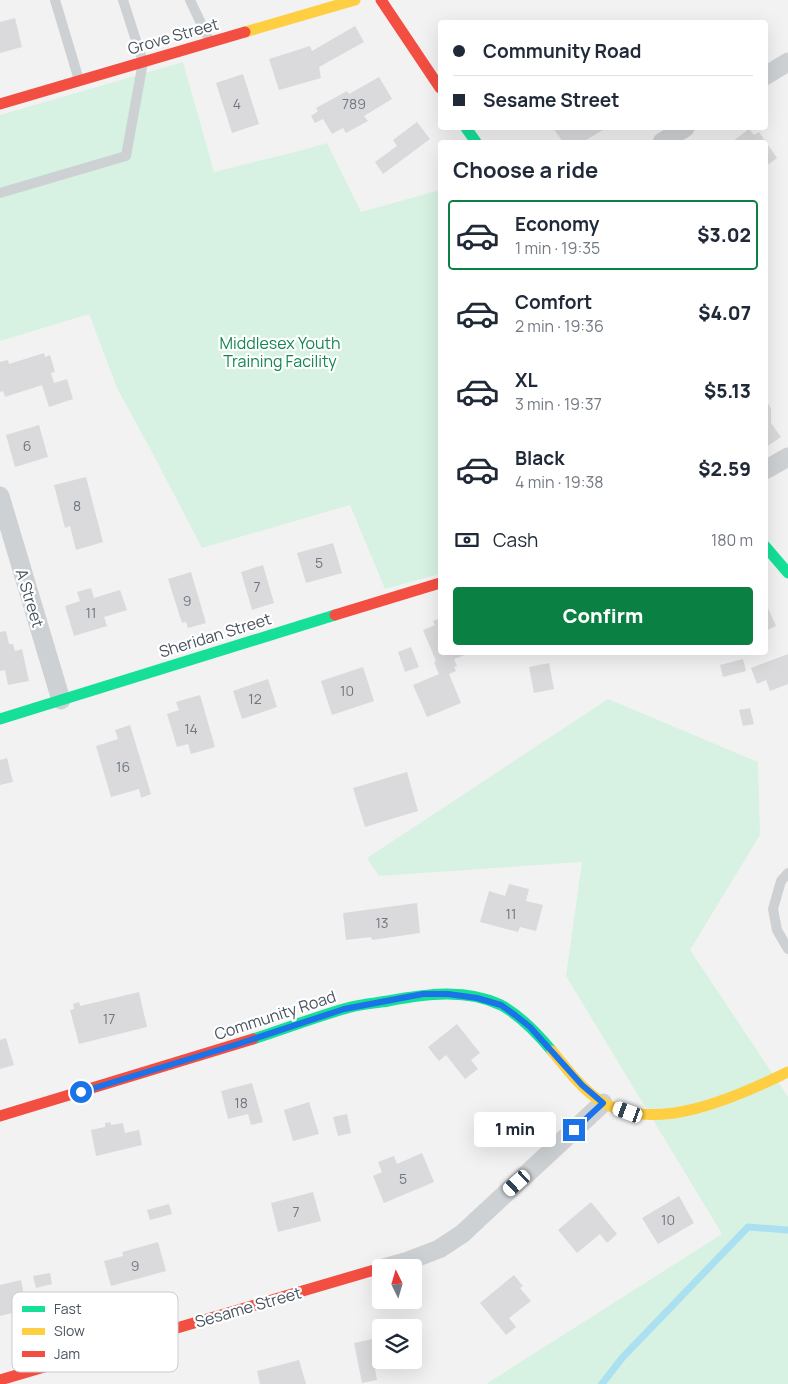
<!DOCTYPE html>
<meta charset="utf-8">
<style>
body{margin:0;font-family:Manrope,sans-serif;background:#f6f6f7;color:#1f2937;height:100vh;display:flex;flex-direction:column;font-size:19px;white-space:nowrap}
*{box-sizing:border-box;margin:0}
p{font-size:16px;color:#747a83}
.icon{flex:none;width:28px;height:28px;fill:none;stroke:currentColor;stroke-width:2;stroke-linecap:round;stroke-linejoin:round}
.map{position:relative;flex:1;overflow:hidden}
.details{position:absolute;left:438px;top:140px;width:330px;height:515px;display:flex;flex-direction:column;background:#fff;border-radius:5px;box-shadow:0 5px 20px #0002}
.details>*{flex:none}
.banner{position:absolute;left:438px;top:20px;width:330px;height:110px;border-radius:5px;box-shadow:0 5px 20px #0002;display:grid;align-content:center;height:110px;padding:0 15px;background:#fff}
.needle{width:32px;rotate:355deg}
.fabs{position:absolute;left:372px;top:1259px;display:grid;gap:10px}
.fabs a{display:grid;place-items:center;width:50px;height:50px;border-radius:5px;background:#fff;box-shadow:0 5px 20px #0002;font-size:25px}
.end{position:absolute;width:22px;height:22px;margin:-11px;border:6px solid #1a73e8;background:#fff;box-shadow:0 0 0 2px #fff}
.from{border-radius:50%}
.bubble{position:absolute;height:35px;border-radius:5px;background:#fff;box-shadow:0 5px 20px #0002;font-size:16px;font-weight:800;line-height:35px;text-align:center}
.car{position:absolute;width:15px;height:30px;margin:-15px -8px;border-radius:6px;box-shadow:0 0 4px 1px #0007;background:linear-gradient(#fff 24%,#345 0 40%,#fff 0 76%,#345 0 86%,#fff 0)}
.banner b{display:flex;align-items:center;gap:18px;height:48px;font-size:19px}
.banner b+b{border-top:1px solid #e0e1e3}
.banner i{width:12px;height:12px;background:#1f2937}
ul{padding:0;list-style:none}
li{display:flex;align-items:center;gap:15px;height:70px;margin:0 10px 8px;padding:0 5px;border:2px solid transparent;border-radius:5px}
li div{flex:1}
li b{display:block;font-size:19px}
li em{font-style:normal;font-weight:800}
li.on{border-color:#0b8043}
li>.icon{width:45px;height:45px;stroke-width:1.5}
h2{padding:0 15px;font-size:22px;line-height:60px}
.pay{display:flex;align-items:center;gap:12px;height:55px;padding:0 15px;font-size:19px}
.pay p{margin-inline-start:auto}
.button{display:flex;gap:10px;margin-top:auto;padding:10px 15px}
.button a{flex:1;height:58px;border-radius:5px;background:#0b8043;color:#fff;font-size:20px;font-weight:800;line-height:58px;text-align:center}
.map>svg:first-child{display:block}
.green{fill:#d7f2e2}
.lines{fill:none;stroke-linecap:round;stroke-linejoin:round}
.stream{stroke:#abe0f1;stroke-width:7}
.building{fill:#dadadd}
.lane{stroke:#ced1d3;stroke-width:10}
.street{stroke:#ced1d3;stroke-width:19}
.fast{stroke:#16e098;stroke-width:11}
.slow{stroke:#ffcf43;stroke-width:11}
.jam{stroke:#f24e42;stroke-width:11}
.route{stroke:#1a73e8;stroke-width:6}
.labels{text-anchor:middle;stroke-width:4.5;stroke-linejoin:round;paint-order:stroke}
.number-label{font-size:14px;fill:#6e7780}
.street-label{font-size:16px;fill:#485460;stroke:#fff}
.park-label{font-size:16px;fill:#148650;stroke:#fff}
.key{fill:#fff;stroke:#c8cccf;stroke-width:1}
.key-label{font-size:14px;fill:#485460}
</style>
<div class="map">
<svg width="788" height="1384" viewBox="0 0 788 1384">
<rect width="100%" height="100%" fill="#f3f2f2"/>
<!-- green -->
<g class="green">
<path d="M183 62 214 172 303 150 327 143 361 212 440 190V574L385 589 350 505 202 548 153 454 117 388 89 314 0 341V115Z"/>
<path d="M608 699 758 762 760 835 690 950 788 1097V1384H486L722 1234 566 976 582 862 379 876 367 858Z"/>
</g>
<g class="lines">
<!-- stream -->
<path class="stream" d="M602 1384 622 1358 748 1227 788 1230"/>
</g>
<!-- building -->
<g class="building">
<path d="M15 18 22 47 0 53V22Z"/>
<path d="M355 26 364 42 319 67 321 78 279 90 269 59 310 46 312 51Z"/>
<path d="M243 74 259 124 232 133 216 83Z"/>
<path d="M379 77 392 99 364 116 368 121 346 133 343 128 332 134 323 119 315 123 311 116 318 111 316 108 347 91 349 94Z"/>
<path d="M417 122 430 139 383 174 375 162 397 146 393 140Z"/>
<path d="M553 128H606L583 142H563Z"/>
<path d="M749 129 754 135 759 132 777 158 765 167V142H733V141Z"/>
<path d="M44 353 45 357 50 355 55 372 51 373 54 383 67 379 73 399 49 407 42 385 5 397 3 391 0 392V362L8 360 9 364Z"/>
<path d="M765 399 771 408V423L781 437 765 448Z"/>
<path d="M39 425 48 457 15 467 6 435Z"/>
<path d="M86 477 103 542 76 550 70 526 65 528 54 485Z"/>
<path d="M333 543 342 573 306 583 297 553Z"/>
<path d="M263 565 274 603 252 610 241 572Z"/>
<path d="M191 572 206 623 188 628 186 622 182 623 168 579Z"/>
<path d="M91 588 94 598 120 590 127 610 104 617 107 626 74 636 65 606 80 601 77 592Z"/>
<path d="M765 601 776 626 765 631Z"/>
<path d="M440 618V652L470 653 454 659 457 666 454 667 456 671 449 674 461 703 427 717 413 685 439 674 434 662 436 661 423 630 435 625 433 621Z"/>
<path d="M6 631 9 644H13L15 651 22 649 29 681 8 685 5 670 0 671V632Z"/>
<path d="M411 647 419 667 405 672 398 652Z"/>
<path d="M788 654V684L770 691 766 680 757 684 751 668Z"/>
<path d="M743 659 746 671 723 677 720 665Z"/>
<path d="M549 663 554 689 534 693 529 667Z"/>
<path d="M363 667 374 701 332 715 321 681Z"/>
<path d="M268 679 277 707 242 719 233 691Z"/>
<path d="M200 695 215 747 191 754 188 744 177 747 167 714 179 710 176 702Z"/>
<path d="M750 708 754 724 743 726 739 710Z"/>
<path d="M130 725 151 794 141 798 139 789 111 797 96 746 118 739 115 730Z"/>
<path d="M7 758 13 782 0 785V760Z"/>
<path d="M407 772 418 811 365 827 353 788Z"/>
<path d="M509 884 529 889 526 901 543 905 536 931 520 927 518 932 480 922 489 891 505 896Z"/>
<path d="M417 903 420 933 372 940 371 937 346 940 343 913Z"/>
<path d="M139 992 147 1027 79 1044 70 1010 74 1009 73 1004 79 1002 80 1006Z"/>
<path d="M457 1024 480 1053 471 1060 478 1069 465 1079 446 1055 439 1061 428 1047Z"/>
<path d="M6 1038 14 1065 0 1069V1040Z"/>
<path d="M252 1083 263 1122 251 1125 248 1114 228 1119 221 1091Z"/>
<path d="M309 1102 319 1134 293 1141 284 1110Z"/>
<path d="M347 1114 351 1133 338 1136 333 1117Z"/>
<path d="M110 1122 111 1125 123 1123 125 1133 139 1130 142 1145 96 1156 91 1130 105 1127V1123Z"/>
<path d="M422 1153 434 1182 384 1203 373 1176 382 1172 378 1162 394 1156 397 1164Z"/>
<path d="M313 1192 321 1221 278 1232 271 1203Z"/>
<path d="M679 1196 694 1223 658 1244 642 1218Z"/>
<path d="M591 1202 617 1234 607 1243 600 1234 577 1253 558 1230Z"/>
<path d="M169 1204 172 1214 150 1220 147 1210Z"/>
<path d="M158 1242 166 1271 111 1286 104 1261 123 1256 122 1252Z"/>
<path d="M50 1273 52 1284 36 1288 33 1276Z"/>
<path d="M514 1275 523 1286 520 1288 531 1301 509 1318 516 1327 506 1335 480 1303Z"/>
<path d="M21 1280 24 1295 12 1298 16 1312 0 1316V1285Z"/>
<path d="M381 1337V1360H401L402 1363 375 1369 377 1380 362 1383 354 1343Z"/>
<path d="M299 1360 306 1384H260L257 1371Z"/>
</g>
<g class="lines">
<!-- lane -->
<g class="lane">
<path d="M55 0 79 80"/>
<path d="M190 0 210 42"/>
<path d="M0 193 126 156 143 62 123 0"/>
<path d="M788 873 781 881 773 909 777 930 788 949"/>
</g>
<!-- street -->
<g class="street">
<path d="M765 76 788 62"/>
<path d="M662 142 685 128"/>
<path d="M765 470 788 457"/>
<path d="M0 496 61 700"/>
<path d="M384 1268 405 1262 439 1249 462 1234 603 1103"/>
</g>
<!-- fast -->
<g class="fast">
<path d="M466 128 476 142"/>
<path d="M765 546 788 573"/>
<path d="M0 719 335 615"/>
<path d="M253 1039C285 1029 317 1016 351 1007 363 1004 376 1003 388 1001 425 994 466 988 501 1005 521 1016 537 1033 552 1051"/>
</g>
<!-- slow -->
<g class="slow">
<path d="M245 32 355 0"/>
<path d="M552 1051C566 1068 581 1088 599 1100 653 1136 737 1097 788 1072"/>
</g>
<!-- jam -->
<g class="jam">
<path d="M381 0 440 88"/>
<path d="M0 104 245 32"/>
<path d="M335 615 440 583"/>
<path d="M0 1116 253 1039"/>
<path d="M0 1380 381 1268"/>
</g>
</g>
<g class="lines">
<!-- route -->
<path class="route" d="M81 1092 235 1045 344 1009 423 994H448L477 998 501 1005 515 1015 530 1027 582 1085 603 1103 574 1130"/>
</g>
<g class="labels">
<!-- number labels -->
<g class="number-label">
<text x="237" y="109">4</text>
<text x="354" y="109">789</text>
<text x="27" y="451">6</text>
<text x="77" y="511">8</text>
<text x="319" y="568">5</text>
<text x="257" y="592">7</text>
<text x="187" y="606">9</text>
<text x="91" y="618">11</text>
<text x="347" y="696">10</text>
<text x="255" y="704">12</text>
<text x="191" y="734">14</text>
<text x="123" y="772">16</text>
<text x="511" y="919">11</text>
<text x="382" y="928">13</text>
<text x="109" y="1024">17</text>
<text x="241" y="1108">18</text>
<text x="403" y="1184">5</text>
<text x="296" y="1217">7</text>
<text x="668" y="1225">10</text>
<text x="135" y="1271">9</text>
</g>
<!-- street labels -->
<g class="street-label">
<text transform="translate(173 36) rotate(-16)" y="6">Grove Street</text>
<text transform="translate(30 598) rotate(73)" y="6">A Street</text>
<text transform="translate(215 635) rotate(-17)" y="6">Sheridan Street</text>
<text transform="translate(275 1015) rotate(-18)" y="6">Community Road</text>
<text transform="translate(248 1307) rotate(-16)" y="6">Sesame Street</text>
</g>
<!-- park labels -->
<g class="park-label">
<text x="280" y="349">Middlesex Youth<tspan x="280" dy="18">Training Facility</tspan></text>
</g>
</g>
<!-- legend -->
<rect x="12" y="1292" width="166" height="80" rx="8" class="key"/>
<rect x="22" y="1306" width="23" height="6" fill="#16e098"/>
<rect x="22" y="1328" width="23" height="7" fill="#ffcf43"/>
<rect x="22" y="1351" width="23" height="6" fill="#f24e42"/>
<g class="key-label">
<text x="54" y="1314">Fast</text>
<text x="54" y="1336">Slow</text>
<text x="54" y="1359">Jam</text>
</g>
</svg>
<div class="fabs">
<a><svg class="needle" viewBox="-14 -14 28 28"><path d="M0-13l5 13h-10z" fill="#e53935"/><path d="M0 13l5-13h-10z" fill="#747a83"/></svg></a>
<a><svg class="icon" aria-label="layers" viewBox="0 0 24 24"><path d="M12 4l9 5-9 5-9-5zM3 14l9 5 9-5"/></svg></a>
</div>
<i class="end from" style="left:81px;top:1092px"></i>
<i class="end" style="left:574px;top:1130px"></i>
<div class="bubble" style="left:474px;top:1112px;width:82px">1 min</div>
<i class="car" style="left:628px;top:1112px;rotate:290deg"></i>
<i class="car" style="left:517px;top:1183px;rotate:228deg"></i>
<div class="banner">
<b><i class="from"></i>Community Road</b>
<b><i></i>Sesame Street</b>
</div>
<section class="details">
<h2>Choose a ride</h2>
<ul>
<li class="on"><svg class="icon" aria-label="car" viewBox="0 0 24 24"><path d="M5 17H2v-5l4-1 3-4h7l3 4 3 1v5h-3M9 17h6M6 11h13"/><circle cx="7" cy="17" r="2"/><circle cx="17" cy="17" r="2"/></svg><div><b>Economy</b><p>1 min · 19:35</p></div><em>$3.02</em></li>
<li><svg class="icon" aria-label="car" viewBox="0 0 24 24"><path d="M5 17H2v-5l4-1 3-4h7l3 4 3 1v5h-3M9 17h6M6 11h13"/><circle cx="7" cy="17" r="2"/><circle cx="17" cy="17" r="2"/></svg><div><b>Comfort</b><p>2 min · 19:36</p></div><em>$4.07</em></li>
<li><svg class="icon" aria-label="car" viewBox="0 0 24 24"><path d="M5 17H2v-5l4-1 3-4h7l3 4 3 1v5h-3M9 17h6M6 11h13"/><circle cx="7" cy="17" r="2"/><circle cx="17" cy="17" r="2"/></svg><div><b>XL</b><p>3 min · 19:37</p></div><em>$5.13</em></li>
<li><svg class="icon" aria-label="car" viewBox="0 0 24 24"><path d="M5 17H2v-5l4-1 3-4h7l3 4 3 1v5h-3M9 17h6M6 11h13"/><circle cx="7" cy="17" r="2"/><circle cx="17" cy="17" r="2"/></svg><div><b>Black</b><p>4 min · 19:38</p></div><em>$2.59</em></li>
</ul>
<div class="pay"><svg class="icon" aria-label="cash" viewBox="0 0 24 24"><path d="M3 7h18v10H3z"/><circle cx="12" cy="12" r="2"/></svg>Cash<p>180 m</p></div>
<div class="button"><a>Confirm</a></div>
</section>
</div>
